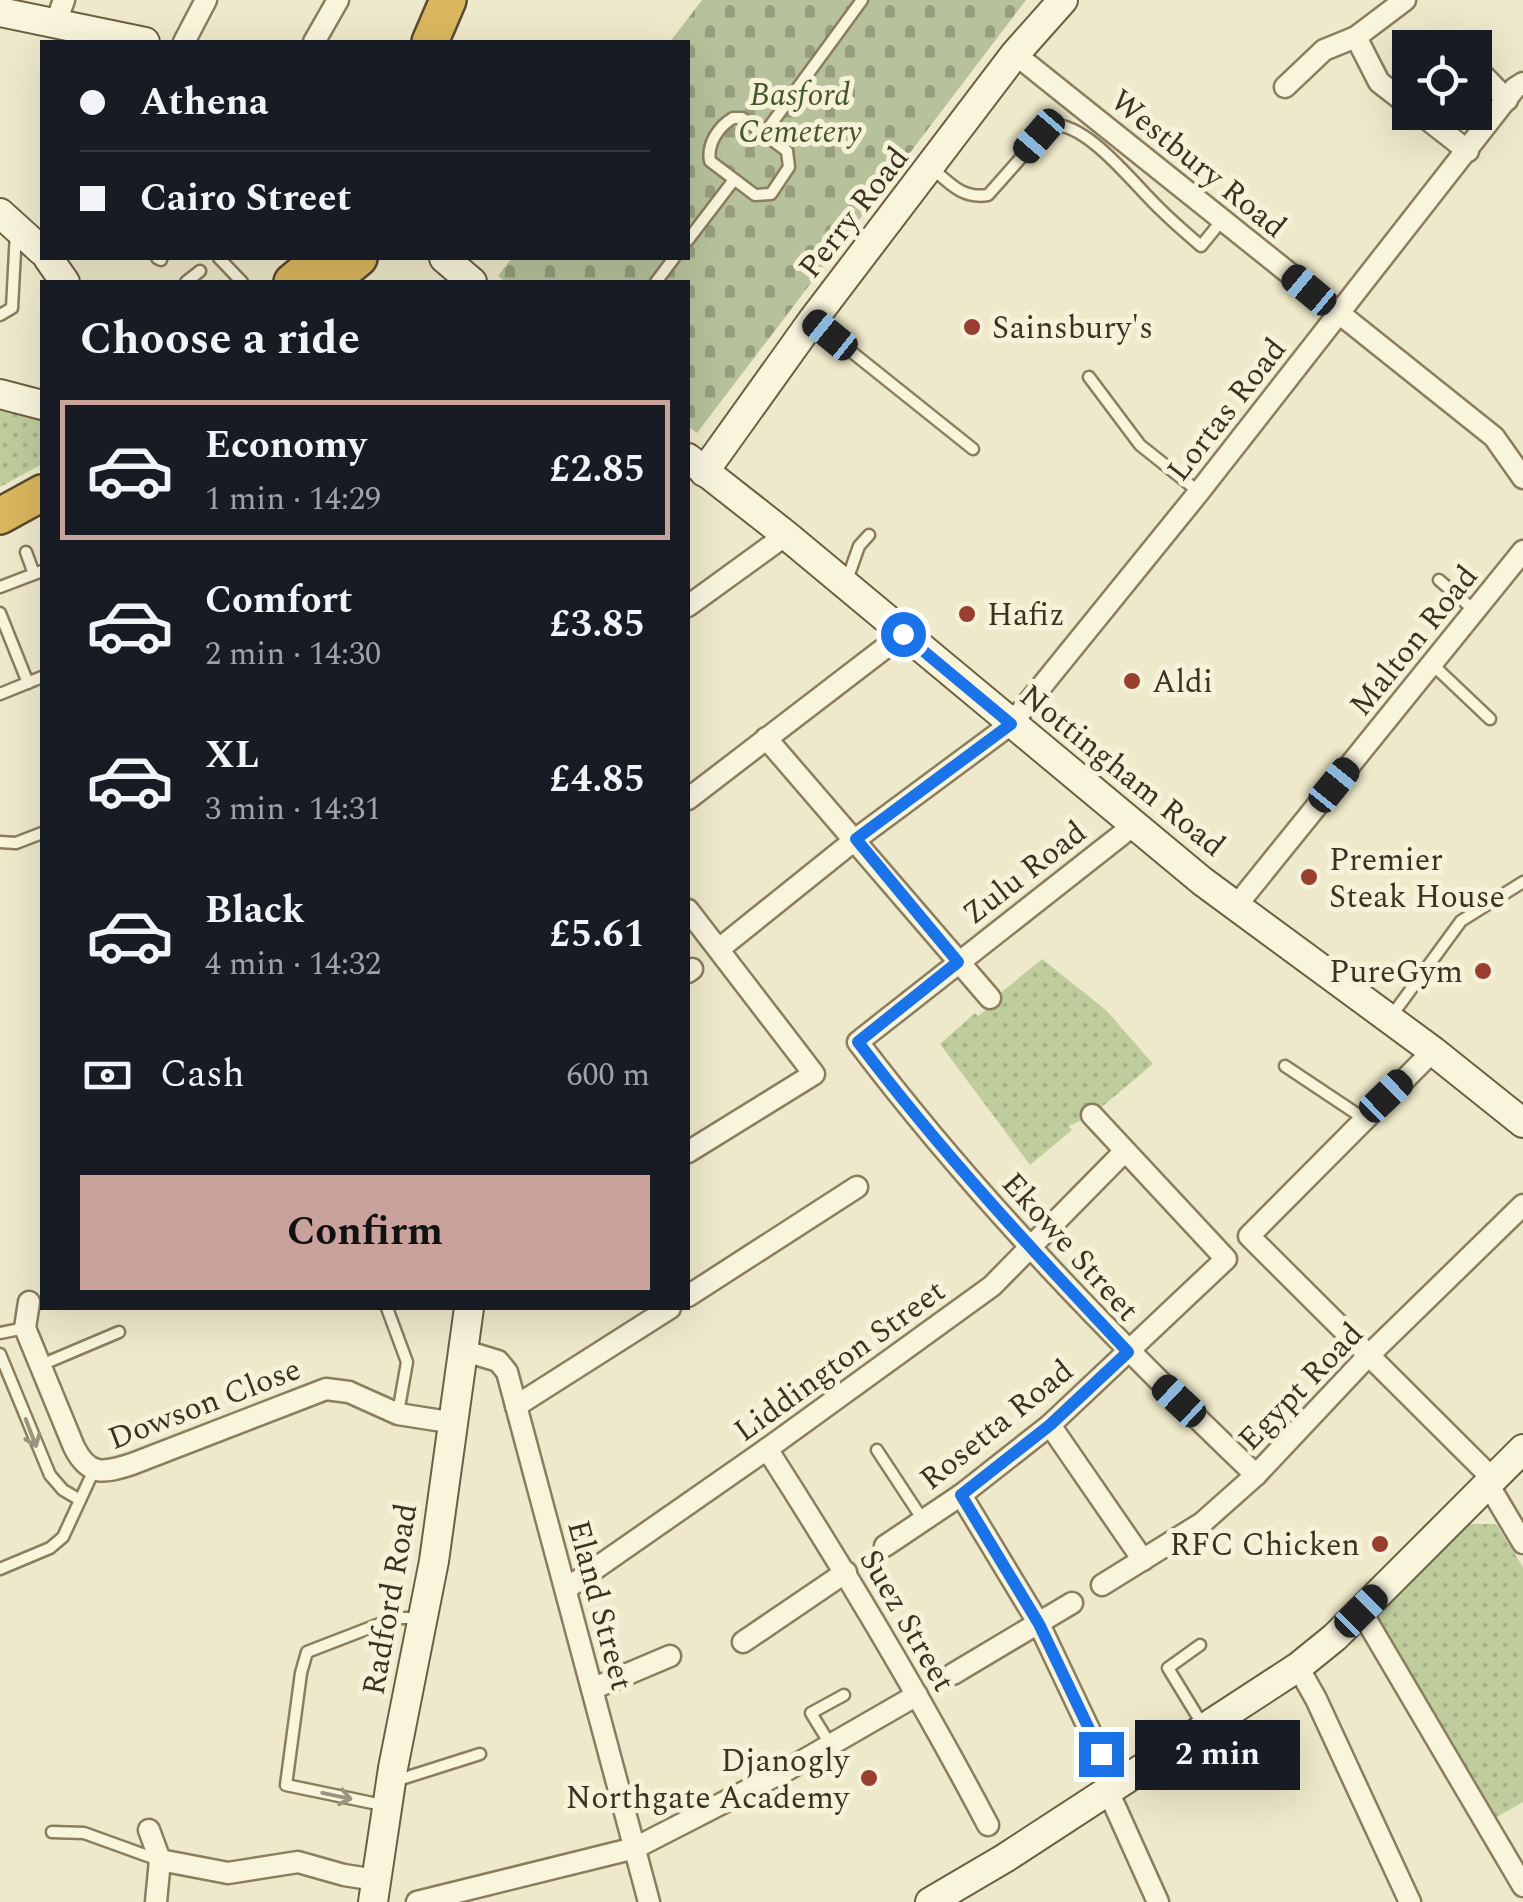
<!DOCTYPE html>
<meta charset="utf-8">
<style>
body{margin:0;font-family:Spectral,serif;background:#242831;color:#f1f3f6;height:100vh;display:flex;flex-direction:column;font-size:38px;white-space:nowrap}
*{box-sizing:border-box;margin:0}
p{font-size:32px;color:#9ea1a6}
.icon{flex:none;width:55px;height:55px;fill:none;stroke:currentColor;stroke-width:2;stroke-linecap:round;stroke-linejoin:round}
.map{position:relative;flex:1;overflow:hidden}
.side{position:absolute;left:40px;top:280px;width:650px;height:1030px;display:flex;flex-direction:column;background:#171b24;border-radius:0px;box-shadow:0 10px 40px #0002}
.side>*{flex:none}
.guide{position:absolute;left:40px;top:40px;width:650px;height:220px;border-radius:0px;box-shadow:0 10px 40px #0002;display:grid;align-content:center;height:220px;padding:0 40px;background:#171b24}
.tools{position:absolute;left:1392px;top:30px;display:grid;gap:20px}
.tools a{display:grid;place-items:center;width:100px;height:100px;border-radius:0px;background:#171b24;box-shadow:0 10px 40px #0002;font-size:50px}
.end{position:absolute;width:45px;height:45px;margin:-22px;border:12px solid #1a73e8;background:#fff;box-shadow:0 0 0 5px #fff}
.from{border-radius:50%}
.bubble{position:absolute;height:70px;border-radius:0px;background:#171b24;box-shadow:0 10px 40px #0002;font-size:32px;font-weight:700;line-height:70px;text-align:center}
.car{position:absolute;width:30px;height:60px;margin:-30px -15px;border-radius:12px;box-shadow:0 0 8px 2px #0007;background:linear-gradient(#222 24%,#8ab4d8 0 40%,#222 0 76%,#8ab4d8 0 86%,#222 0)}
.guide b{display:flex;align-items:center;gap:35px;height:95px;font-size:38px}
.guide b+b{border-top:2px solid #363941}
.guide i{width:25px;height:25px;background:#f1f3f6}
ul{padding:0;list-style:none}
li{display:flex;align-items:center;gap:30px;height:140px;margin:0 20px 15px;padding:0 20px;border:5px solid transparent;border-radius:0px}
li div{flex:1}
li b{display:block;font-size:38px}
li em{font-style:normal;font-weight:700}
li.current{border-color:#c9a29c}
li>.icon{width:90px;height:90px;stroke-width:1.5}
h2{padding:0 40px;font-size:45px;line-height:120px}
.pay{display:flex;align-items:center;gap:25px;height:110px;padding:0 40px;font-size:38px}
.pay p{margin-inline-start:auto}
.cta{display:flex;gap:20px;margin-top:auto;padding:20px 40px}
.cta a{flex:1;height:115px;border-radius:0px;background:#c9a29c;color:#111;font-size:40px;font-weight:700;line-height:115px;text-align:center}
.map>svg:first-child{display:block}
.cemetery{fill:url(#cemetery-stones)}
.park{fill:url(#park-dots)}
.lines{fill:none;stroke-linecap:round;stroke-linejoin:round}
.lane-casing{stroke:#8b7d5e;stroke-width:15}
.street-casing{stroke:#8b7d5e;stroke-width:25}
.secondary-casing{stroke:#6d5e41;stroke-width:32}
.highway-casing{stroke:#594a32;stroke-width:40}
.lane{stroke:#f9f5dd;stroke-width:10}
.street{stroke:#f9f5dd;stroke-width:20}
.secondary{stroke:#f9f5dd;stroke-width:28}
.highway{stroke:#dab75e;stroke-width:35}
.oneway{stroke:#9a947f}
.route{stroke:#1a73e8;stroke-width:12}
.poi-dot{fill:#993f2f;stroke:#f6f2d9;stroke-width:4}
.labels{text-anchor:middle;stroke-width:10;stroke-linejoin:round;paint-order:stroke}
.park-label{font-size:32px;font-style:italic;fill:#445728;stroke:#f6f2d9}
.street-label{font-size:32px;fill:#3c3221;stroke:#f6f2d9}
.poi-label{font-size:32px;fill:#3c3221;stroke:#f6f2d9;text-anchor:start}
</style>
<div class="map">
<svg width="1523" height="1902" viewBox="0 0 1523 1902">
<defs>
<pattern id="cemetery-stones" width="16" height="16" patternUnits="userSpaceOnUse" patternTransform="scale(2.5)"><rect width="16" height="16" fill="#b7c29c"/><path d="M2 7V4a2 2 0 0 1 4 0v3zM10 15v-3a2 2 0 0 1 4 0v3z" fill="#969e7f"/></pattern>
<pattern id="park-dots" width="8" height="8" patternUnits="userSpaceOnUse" patternTransform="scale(2.5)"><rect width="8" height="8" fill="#bfcd9d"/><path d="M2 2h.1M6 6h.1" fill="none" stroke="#a5b087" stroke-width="1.8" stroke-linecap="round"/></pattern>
</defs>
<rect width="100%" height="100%" fill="#eee9ca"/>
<!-- cemetery -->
<path class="cemetery" d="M702 0H1026L697 433 688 426V282H506L498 276 512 258H688V42H670Z"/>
<!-- park -->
<g class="park">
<path d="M0 400 42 412V464L0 487Z"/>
<path d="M1042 959 1107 1011 1153 1064 1092 1115 1069 1126 1072 1130 1030 1165 940 1044 975 1013 978 1016 1000 999 998 995Z"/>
<path d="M1467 1524H1496L1523 1567V1802L1495 1818 1374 1613Z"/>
</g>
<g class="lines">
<!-- lane casing -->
<g class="lane-casing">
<g id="lane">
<path d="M733 118H742L787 151 789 167 771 194 755 195 710 161C707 144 718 127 733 118Z"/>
<path d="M764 134 862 0"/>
<path d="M932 168C950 184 963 199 988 195L1050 125C1087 121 1135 186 1160 209 1173 222 1187 234 1201 246L1223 219"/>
<path d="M688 240 733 181"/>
<path d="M157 258 161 260"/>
<path d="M219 258 242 282"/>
<path d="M186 282 200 271"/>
<path d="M656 282 674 258"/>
<path d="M0 315 12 308 16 232"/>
<path d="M813 321 973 449"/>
<path d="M1089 377 1140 445 1199 492"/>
<path d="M26 552 34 574"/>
<path d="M1439 580 1474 610"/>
<path d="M846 583 859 546 869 535"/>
<path d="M0 587 42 571"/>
<path d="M0 613 28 683"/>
<path d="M1432 664 1490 719"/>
<path d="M0 694 42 677"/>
<path d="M0 842 16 843 42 833"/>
<path d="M1390 1018 1461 921 1523 882"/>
<path d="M1285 1066 1363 1118"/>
<path d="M387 1308 407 1362 398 1413"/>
<path d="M0 1333 25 1328"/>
<path d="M0 1354 50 1475 63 1490 80 1500"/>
<path d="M41 1365 119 1332"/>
<path d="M877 1450 923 1520"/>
<path d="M0 1569 50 1548 63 1537 94 1470"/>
<path d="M1200 1645 1168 1668 1204 1727"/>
<path d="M830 1744 811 1713 844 1695"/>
<path d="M395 1781 480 1754"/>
<path d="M387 1806 286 1785 301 1673 307 1652 395 1618H422"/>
<path d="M52 1832 84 1833 156 1859"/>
</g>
</g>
<!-- street casing -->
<g class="street-casing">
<g id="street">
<path d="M55 25 64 0"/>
<path d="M1356 37 1379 82 1410 106"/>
<path d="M184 42 206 0"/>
<path d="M314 42 338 0"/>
<path d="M1451 46 1453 48"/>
<path d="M1015 54 1494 437 1523 478"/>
<path d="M1475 67 1507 100"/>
<path d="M1285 87 1324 50 1356 37 1405 0"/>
<path d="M1418 112 1468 151"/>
<path d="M688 606 786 535"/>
<path d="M766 738 990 998"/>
<path d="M688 799 903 634"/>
<path d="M1134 825 858 1042C977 1199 1114 1339 1256 1475"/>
<path d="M1236 906 1523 551"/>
<path d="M688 910 814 1074 688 1152"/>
<path d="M719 949 856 839 1011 724 1199 492 1515 88 1523 83"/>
<path d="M688 972 692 969"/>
<path d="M1433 1051 1249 1236 1493 1479"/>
<path d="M688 1296 857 1187"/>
<path d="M29 1302 25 1328 74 1447C89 1477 104 1473 132 1464L326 1389 349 1392 398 1414 455 1423"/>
<path d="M465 1351 498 1361 507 1372 649 1902"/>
<path d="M516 1406 670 1308"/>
<path d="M1050 1425 1143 1560"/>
<path d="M767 1449C846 1572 920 1696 988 1825"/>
<path d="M1488 1484 1523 1543"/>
<path d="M961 1495 1039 1624 1116 1786"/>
<path d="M885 1546 961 1495 1050 1425 1226 1259 1092 1115"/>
<path d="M1102 1585 1202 1523 1256 1475 1367 1357 1523 1205"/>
<path d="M566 1589 767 1449 992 1286 1124 1152"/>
<path d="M1361 1611 1523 1886"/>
<path d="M743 1642 846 1572"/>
<path d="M1298 1667 1316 1699 1410 1902"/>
<path d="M953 1674 1072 1603"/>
<path d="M592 1689 670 1656"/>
<path d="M1108 1791 1158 1902"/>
<path d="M149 1830 160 1860 156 1902"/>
<path d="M160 1860 228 1873 298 1862 344 1875 376 1880"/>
<path d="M417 1902 635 1848 785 1771 917 1695"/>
</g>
</g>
<!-- secondary casing -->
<g class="secondary-casing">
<g id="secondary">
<path d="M0 12 145 42"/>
<path d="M0 213 42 251"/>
<path d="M48 258 65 282"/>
<path d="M444 258 472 282"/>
<path d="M0 394 42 405"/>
<path d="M688 458 786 535 1202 881 1433 1051 1523 1123"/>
<path d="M704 472 812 321 1015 54 1063 0"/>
<path d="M373 1902 393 1768 434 1561 469 1308"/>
<path d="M930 1902 1005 1858 1298 1667 1335 1637 1523 1449"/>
</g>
</g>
<!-- highway casing -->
<g class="highway-casing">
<g id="highway">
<path d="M430 42 448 0"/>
<path d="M292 282 321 258"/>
<path d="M330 282 359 258"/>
<path d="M0 516 42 493"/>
</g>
</g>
<!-- lane -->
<use href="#lane" class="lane"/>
<!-- street -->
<use href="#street" class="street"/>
<!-- secondary -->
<use href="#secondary" class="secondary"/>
<!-- highway -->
<use href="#highway" class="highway"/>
</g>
<!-- one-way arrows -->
<defs><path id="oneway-shaft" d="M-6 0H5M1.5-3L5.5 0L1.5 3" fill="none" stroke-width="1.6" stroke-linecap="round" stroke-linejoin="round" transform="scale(2.5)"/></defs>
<g class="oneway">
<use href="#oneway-shaft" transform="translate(31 1433) rotate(69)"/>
<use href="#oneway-shaft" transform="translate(337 1796) rotate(12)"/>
</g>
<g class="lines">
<!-- route -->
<path class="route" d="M903 634 1011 724 856 839 958 962 858 1042C941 1152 1034 1252 1128 1352L1050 1425 961 1495 1039 1624 1101 1754"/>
</g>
<!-- markers -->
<g class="poi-dot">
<circle cx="972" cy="327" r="10"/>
<circle cx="967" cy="614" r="10"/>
<circle cx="1132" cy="681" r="10"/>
<circle cx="1309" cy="877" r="10"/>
<circle cx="1483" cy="971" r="10"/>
<circle cx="1380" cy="1544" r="10"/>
<circle cx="869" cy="1778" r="10"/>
</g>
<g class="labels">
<!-- park labels -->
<g class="park-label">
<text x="800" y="105">Basford<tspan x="800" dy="37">Cemetery</tspan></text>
</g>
<!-- street labels -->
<g class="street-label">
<text transform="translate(1199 163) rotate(39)" y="11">Westbury Road</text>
<text transform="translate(853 212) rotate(-52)" y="11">Perry Road</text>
<text transform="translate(1226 409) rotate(-52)" y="11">Lortas Road</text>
<text transform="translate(1413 640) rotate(-51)" y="11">Malton Road</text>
<text transform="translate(1123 770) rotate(39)" y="11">Nottingham Road</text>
<text transform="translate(1024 872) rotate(-38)" y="11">Zulu Road</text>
<text transform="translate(1071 1246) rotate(48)" y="11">Ekowe Street</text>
<text transform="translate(839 1360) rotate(-36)" y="11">Liddington Street</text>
<text transform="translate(1300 1386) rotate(-46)" y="11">Egypt Road</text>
<text transform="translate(204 1403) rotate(-21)" y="11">Dowson Close</text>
<text transform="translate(996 1424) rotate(-39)" y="11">Rosetta Road</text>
<text transform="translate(389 1599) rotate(-80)" y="11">Radford Road</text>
<text transform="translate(601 1605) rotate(75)" y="11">Eland Street</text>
<text transform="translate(908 1620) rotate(60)" y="11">Suez Street</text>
</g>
<!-- poi labels -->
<g class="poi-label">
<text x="992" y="338">Sainsbury's</text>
<text x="987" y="625">Hafiz</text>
<text x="1152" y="692">Aldi</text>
<text x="1329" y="870">Premier<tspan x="1329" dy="37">Steak House</tspan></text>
<text x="1463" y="982" text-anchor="end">PureGym</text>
<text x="1360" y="1555" text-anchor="end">RFC Chicken</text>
<text x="849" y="1771" text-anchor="end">Djanogly<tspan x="849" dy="37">Northgate Academy</tspan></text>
</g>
</g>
</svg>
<div class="tools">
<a><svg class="icon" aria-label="locate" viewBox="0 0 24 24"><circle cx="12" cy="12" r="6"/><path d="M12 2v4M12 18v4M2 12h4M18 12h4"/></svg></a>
</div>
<i class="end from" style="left:903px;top:634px"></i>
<i class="end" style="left:1101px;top:1754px"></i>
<div class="bubble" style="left:1135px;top:1720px;width:165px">2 min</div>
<i class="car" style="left:1039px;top:136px;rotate:221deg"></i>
<i class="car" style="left:1309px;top:290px;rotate:310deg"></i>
<i class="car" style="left:830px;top:335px;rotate:309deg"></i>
<i class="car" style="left:1334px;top:785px;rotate:39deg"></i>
<i class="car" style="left:1386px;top:1096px;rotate:46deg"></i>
<i class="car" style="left:1179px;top:1401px;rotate:313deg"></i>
<i class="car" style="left:1361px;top:1611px;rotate:45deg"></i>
<div class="guide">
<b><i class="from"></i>Athena</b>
<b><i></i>Cairo Street</b>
</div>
<section class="side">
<h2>Choose a ride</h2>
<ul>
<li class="current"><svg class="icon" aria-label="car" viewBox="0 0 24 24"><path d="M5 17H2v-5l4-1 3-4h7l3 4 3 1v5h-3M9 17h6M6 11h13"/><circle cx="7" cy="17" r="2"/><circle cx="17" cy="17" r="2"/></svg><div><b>Economy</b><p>1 min · 14:29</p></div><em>£2.85</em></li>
<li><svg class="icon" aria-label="car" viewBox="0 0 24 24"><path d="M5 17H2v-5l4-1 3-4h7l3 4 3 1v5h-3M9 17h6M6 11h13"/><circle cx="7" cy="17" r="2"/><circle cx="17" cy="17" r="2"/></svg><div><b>Comfort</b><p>2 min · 14:30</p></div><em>£3.85</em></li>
<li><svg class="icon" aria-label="car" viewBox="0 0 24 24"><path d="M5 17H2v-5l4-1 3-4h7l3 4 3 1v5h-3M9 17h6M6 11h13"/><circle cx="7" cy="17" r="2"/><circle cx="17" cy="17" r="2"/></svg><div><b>XL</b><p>3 min · 14:31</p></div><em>£4.85</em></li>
<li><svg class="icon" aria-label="car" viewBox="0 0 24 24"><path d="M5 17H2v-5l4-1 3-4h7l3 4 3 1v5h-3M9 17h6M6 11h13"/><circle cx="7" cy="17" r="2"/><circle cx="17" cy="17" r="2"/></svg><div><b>Black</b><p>4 min · 14:32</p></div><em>£5.61</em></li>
</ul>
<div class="pay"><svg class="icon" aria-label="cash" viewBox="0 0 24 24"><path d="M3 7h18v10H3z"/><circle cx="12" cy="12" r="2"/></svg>Cash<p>600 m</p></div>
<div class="cta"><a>Confirm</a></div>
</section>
</div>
